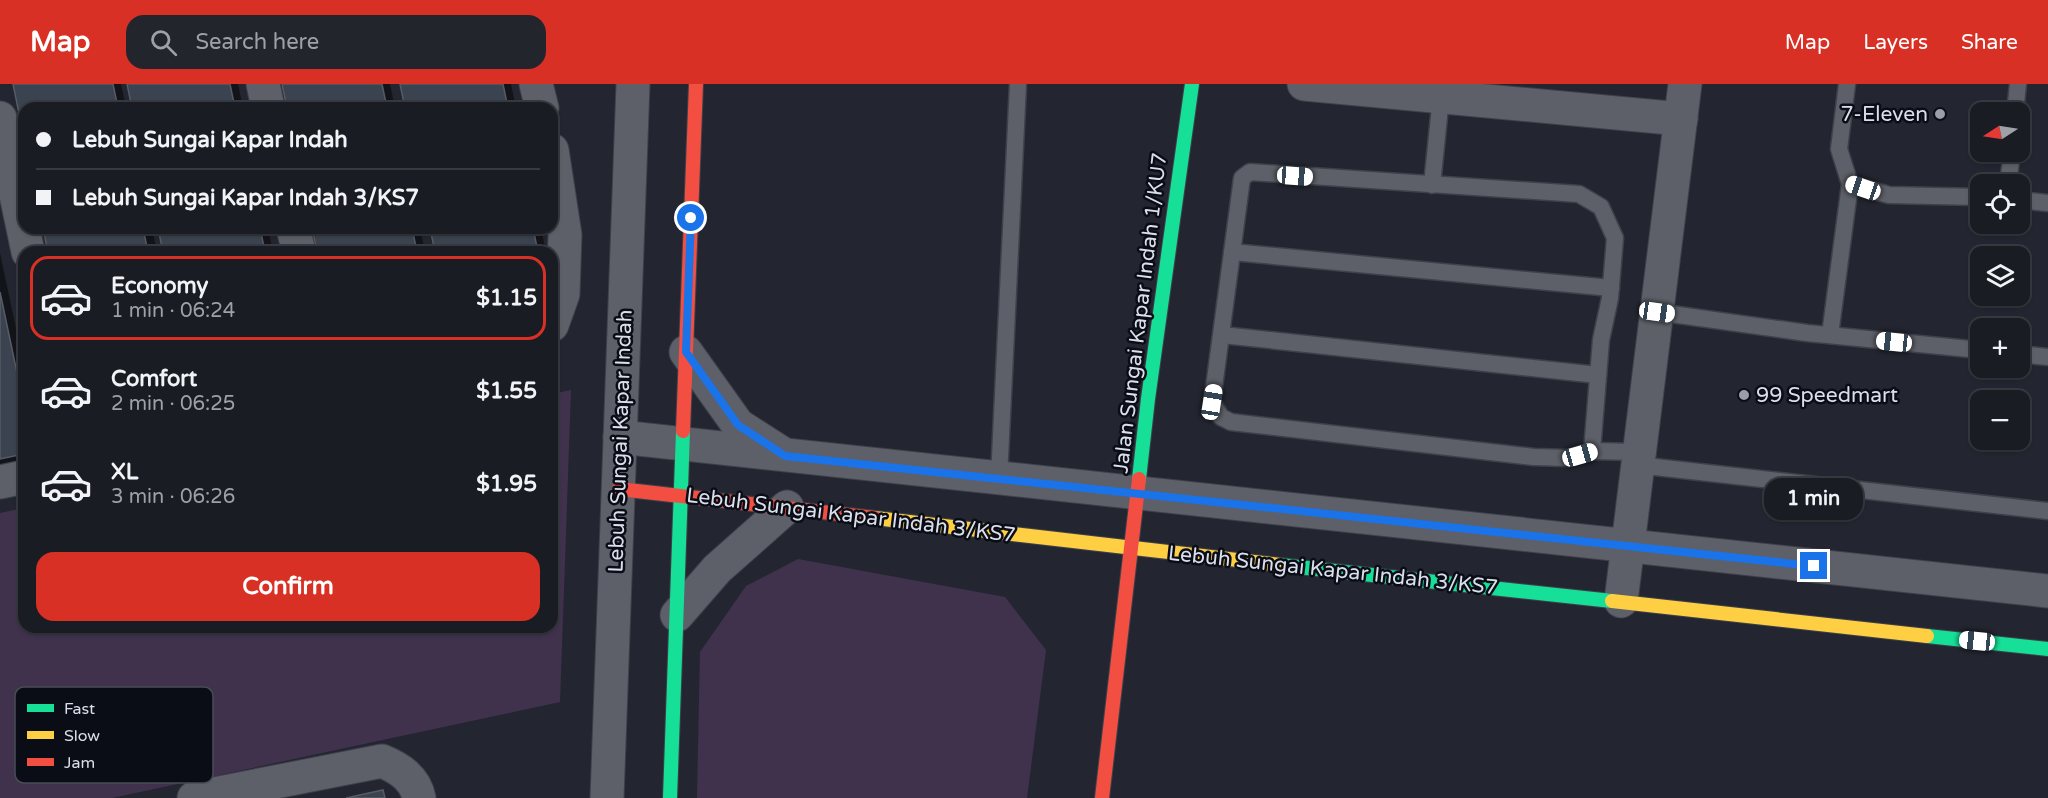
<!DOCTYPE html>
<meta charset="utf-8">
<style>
body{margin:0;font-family:"Varela Round",sans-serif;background:#23252c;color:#f1f3f6;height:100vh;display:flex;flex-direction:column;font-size:22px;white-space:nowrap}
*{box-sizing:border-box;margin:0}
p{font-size:20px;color:#9fa1a6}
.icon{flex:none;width:33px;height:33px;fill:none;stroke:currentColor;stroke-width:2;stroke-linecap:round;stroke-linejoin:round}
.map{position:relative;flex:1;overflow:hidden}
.details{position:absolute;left:18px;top:162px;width:540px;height:387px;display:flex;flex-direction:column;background:#1a1c24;border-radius:18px;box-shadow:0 2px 4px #0004,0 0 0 2px #383a41}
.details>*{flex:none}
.banner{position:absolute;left:18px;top:18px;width:540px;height:132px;border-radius:18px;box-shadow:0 2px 4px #0004,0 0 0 2px #383a41;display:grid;align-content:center;height:132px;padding:0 18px;background:#1a1c24}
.needle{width:39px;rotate:258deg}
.tools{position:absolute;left:1970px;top:18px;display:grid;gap:12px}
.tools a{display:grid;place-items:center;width:60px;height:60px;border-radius:12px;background:#1a1c24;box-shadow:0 2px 4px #0004,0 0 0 2px #383a41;font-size:30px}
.end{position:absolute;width:27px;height:27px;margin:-14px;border:8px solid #1a73e8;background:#fff;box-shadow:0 0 0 3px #fff}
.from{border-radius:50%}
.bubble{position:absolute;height:42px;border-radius:18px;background:#1a1c24;box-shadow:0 2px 4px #0004,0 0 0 2px #383a41;font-size:20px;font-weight:800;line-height:42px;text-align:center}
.car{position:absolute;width:18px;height:36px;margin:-18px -9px;border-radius:8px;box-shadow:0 0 4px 2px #0007;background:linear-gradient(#fff 24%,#345 0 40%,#fff 0 76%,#345 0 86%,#fff 0)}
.banner b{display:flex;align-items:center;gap:21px;height:57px;font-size:22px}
.banner b+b{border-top:2px solid #383a41}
.banner i{width:15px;height:15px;background:#f1f3f6}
ul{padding:10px 0 0;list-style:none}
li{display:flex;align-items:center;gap:18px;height:84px;margin:0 12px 9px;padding:0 6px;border:3px solid transparent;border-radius:18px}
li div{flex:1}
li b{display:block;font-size:22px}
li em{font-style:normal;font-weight:800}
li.selected{border-color:#d93025}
li>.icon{width:54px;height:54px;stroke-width:1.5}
.action{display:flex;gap:12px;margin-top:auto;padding:12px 18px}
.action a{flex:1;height:69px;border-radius:18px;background:#d93025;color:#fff;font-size:24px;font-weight:800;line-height:69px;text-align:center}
header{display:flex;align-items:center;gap:36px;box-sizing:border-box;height:84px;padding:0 30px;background:#d93025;color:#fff}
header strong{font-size:28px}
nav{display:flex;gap:33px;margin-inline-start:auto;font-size:21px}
.search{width:420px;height:54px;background:#23252c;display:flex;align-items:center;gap:15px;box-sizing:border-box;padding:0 21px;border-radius:18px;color:#9fa1a6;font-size:22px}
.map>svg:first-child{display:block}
.green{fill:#40324d}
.shadow{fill:#0007}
.building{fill:#3a434f;stroke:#575c64;stroke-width:1.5}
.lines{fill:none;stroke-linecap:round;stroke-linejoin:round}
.lane-casing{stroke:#3e414a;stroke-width:19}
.street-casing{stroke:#3e414a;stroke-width:35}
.fast-casing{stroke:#3e414a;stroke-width:16}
.slow-casing{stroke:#3e414a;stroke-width:16}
.jam-casing{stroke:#3e414a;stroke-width:16}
.lane{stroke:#5d6068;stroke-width:16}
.street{stroke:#5d6068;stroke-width:33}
.fast{stroke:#16e098;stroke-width:14}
.slow{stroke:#ffcf43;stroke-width:14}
.jam{stroke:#f24e42;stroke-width:14}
.route{stroke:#1a73e8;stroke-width:8}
.poi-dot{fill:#9a9eaa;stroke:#0a0d15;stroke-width:2}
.labels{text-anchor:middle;stroke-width:5;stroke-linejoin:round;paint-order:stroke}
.poi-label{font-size:21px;fill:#dadfeb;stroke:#0a0d15;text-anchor:end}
.street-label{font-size:21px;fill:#dadfeb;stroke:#0a0d15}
.key{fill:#0a0d15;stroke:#484c55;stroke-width:1.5}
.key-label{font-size:16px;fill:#dadfeb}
</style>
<header>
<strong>Map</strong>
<div class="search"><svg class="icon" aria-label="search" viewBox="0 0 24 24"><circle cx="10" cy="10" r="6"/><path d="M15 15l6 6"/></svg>Search here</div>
<nav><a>Map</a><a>Layers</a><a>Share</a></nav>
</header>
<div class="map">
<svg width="2048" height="714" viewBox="0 0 2048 714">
<rect width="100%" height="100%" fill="#232630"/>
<!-- green -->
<g class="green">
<path d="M571 306 560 618 112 714H0V429L24 424V543H552V310Z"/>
<path d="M798 475 1005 513 1046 566 1027 714H697L700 568 746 502Z"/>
</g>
<!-- shadow -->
<g class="shadow">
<path d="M14 0H121L126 24H24V47Z"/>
<path d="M129 0H238L243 24H134Z"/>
<path d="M283 0H390L395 24H289Z"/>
<path d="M401 0H511L516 24H406Z"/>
<path d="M44 144H152L157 168H49Z"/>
<path d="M159 144H268L273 168H164Z"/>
<path d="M314 144H420L425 168H319Z"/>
<path d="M432 144H541L546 168H437Z"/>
<path d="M0 169 24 282V383L0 388Z"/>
</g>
<!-- building -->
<g class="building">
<path d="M13 0H113L118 24H24V54Z"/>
<path d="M127 0H230L235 24H132Z"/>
<path d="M282 0H382L387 24H287Z"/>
<path d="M400 0H503L508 24H405Z"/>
<path d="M43 144H143L148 168H48Z"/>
<path d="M158 144H260L265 168H163Z"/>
<path d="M312 144H412L417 168H317Z"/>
<path d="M430 144H533L538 168H435Z"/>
<path d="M0 208 24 322V370L0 375Z"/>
<path d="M383 706 385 714H346Z"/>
</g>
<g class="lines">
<!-- lane casing -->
<g class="lane-casing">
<g id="lane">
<path d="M1847 0 1839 65 1850 100 1889 111 1980 113"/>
<path d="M2015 28 2018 0"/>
<path d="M2008 100 2012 68"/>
<path d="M1432 101 1441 13"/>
<path d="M2019 116 2048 119"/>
<path d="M1232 168 1611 204"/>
<path d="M1657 228 1807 249 1980 266"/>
<path d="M1222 251 1598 291"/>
<path d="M1830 251 1850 100"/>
<path d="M2019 270 2048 273"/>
<path d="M1592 367 1601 256 1610 214 1615 154 1601 123 1579 110 1250 88 1242 94 1212 318 1221 333 1231 338 1534 373 1568 374 1592 367 1639 368"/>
<path d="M1637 381 2048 427"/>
<path d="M999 394 1018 0"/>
</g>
</g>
<!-- street casing -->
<g class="street-casing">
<g id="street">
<path d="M263 0 268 24"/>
<path d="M536 0 542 24"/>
<path d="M1304 0 1681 35"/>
<path d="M0 34 28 168"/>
<path d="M552 66 565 151 563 210 552 241"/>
<path d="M293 144 299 168"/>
<path d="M686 268 738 341 780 368"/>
<path d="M620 353 2048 507"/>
<path d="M0 398 24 393"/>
<path d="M1621 517 1685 0"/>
<path d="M677 531 717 485 787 423"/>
<path d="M194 714 382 677C399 684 415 694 419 714"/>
<path d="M607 714 633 0"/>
</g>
</g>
<!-- fast casing -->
<g class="fast-casing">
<g id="fast">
<path d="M1139 395 1148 315 1192 0"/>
<path d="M1280 481 1612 517"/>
<path d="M1927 552 2048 565"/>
<path d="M670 714 683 347"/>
</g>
</g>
<!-- slow casing -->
<g class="slow-casing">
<g id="slow">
<path d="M875 434 1280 481"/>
<path d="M1612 517 1927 552"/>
</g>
</g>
<!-- jam casing -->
<g class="jam-casing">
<g id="jam">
<path d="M683 347 696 0"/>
<path d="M619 405 875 434"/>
<path d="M1102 714 1139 395"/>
</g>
</g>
<!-- lane -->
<use href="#lane" class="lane"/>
<!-- street -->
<use href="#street" class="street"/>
<!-- fast -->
<use href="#fast" class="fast"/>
<!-- slow -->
<use href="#slow" class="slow"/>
<!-- jam -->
<use href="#jam" class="jam"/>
</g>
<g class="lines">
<!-- route -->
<path class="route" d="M691 134 686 268 738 341 785 372 1814 482"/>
</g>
<!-- markers -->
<g class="poi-dot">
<circle cx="1940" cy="30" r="6"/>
<circle cx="1744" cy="311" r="6"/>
</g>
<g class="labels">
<!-- poi labels -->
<g class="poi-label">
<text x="1928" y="37">7-Eleven</text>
<text x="1756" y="318" text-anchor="start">99 Speedmart</text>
</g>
<!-- street labels -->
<g class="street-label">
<text transform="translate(1140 229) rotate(-83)" y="7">Jalan Sungai Kapar Indah 1/KU7</text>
<text transform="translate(620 357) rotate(-88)" y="7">Lebuh Sungai Kapar Indah</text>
<text transform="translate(851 431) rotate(7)" y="7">Lebuh Sungai Kapar Indah 3/KS7</text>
<text transform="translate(1333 486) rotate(6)" y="7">Lebuh Sungai Kapar Indah 3/KS7</text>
</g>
</g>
<!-- legend -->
<rect x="15" y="603" width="198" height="96" rx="9" class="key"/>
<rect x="27" y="620" width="27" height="8" fill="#16e098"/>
<rect x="27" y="647" width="27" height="8" fill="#ffcf43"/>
<rect x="27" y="674" width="27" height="8" fill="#f24e42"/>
<g class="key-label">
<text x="64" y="630">Fast</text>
<text x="64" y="657">Slow</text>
<text x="64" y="684">Jam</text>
</g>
</svg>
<div class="tools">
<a><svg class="needle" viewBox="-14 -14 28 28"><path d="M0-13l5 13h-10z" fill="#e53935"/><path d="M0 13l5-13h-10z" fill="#9fa1a6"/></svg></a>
<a><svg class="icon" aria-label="locate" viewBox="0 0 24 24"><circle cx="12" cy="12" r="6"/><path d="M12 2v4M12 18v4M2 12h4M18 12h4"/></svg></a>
<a><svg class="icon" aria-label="layers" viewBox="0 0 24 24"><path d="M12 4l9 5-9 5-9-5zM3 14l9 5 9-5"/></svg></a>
<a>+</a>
<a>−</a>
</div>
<i class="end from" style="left:691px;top:134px"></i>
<i class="end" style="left:1814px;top:482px"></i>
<div class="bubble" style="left:1764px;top:394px;width:99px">1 min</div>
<i class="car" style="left:1295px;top:92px;rotate:94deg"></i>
<i class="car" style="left:1863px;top:104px;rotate:289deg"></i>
<i class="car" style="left:1657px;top:228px;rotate:98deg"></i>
<i class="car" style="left:1894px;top:258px;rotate:276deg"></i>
<i class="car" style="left:1212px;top:318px;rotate:9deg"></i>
<i class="car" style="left:1580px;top:371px;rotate:74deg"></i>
<i class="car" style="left:1977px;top:557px;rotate:276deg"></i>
<div class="banner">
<b><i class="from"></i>Lebuh Sungai Kapar Indah</b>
<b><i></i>Lebuh Sungai Kapar Indah 3/KS7</b>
</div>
<section class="details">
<ul>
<li class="selected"><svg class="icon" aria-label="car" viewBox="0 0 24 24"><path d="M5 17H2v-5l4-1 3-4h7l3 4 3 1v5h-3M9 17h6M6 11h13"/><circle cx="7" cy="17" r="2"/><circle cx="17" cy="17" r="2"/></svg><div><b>Economy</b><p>1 min · 06:24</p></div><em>$1.15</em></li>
<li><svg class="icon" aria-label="car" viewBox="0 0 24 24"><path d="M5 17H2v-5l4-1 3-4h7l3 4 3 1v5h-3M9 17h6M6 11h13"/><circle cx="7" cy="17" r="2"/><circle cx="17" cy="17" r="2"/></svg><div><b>Comfort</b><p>2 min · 06:25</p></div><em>$1.55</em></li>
<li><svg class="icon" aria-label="car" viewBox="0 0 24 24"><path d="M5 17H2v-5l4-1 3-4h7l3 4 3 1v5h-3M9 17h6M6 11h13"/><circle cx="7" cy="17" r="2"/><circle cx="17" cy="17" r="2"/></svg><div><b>XL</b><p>3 min · 06:26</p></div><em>$1.95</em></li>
</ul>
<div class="action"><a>Confirm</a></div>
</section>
</div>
